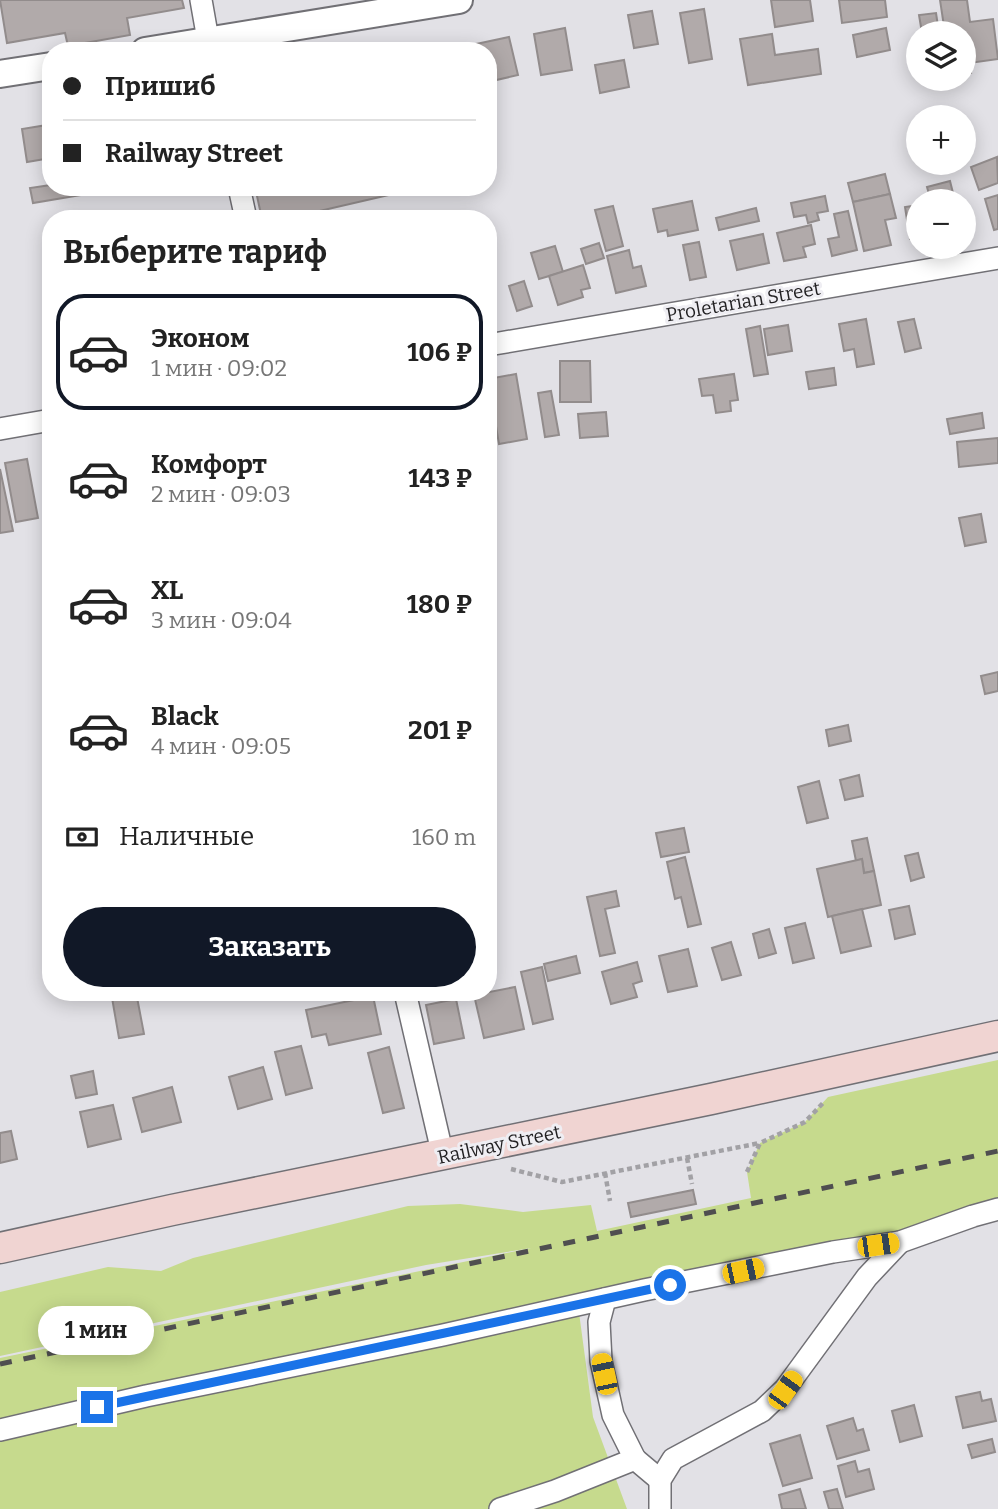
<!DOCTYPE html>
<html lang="ru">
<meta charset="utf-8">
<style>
body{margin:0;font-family:Bitter,serif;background:#f6f6f6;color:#222;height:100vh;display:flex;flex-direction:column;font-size:26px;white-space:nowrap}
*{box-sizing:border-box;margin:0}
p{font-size:23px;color:#767676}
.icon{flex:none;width:38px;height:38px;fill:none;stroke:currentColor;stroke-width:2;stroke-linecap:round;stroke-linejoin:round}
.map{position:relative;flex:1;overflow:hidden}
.details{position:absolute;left:42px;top:210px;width:455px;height:791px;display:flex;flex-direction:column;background:#fff;border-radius:28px;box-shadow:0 4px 18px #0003}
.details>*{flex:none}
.top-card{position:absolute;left:42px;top:42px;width:455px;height:154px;border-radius:28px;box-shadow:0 4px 18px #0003;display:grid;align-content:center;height:154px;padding:0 21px;background:#fff}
.tools{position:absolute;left:906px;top:21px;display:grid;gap:14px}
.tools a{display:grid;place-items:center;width:70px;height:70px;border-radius:50%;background:#fff;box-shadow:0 4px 18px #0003;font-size:35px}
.end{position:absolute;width:32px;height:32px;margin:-16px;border:9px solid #1a73e8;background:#fff;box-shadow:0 0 0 4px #fff}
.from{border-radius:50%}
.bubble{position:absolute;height:49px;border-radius:24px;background:#fff;box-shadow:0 4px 18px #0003;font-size:23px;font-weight:700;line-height:49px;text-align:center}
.car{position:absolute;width:21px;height:42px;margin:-21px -10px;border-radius:9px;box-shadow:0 0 5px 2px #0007;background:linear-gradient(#f5c518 24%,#345 0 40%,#f5c518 0 76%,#345 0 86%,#f5c518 0)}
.top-card b{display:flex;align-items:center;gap:24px;height:66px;font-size:26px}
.top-card b+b{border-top:2px solid #e0e0e0}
.top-card i{width:18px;height:18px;background:#222}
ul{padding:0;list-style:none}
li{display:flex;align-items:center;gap:21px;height:116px;margin:0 14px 10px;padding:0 7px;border:4px solid transparent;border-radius:28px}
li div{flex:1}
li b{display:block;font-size:26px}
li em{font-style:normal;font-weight:700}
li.selected{border-color:#111827}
li>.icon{width:63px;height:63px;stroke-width:1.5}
h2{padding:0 21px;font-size:32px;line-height:84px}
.pay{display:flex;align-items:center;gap:18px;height:77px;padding:0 21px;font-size:26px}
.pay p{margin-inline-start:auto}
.action{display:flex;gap:14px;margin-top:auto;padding:14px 21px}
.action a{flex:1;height:80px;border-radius:42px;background:#111827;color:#fff;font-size:28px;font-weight:700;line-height:80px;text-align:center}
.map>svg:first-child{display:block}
.green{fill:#c6da8d}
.building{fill:#b1aaaa;stroke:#928c8c;stroke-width:2}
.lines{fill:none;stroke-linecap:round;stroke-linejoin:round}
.minor-casing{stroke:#717075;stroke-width:24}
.tertiary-casing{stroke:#717075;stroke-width:30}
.secondary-casing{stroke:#717075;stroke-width:33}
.path{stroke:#a2a1a5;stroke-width:4.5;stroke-dasharray:5 3.5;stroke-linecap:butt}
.minor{stroke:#fff;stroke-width:21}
.tertiary{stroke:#fff;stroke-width:26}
.secondary{stroke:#f0d4d2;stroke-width:30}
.rail{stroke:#4f4e50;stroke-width:5;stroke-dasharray:12 12;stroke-linecap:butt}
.route{stroke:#1a73e8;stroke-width:9}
.labels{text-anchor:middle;stroke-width:6;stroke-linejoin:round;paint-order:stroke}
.street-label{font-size:19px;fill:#201f21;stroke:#efeef3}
</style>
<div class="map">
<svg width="998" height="1509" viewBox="0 0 998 1509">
<rect width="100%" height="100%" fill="#e2e1e6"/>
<!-- green -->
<path class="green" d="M998 1060V1209L578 1305 593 1417 627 1509H0V1358L531 1248 426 1265 0 1356V1292L108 1267 161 1271 193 1258 408 1206 460 1204 523 1212 591 1205 597 1231 751 1198 747 1172 760 1143 805 1122 828 1097Z"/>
<!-- building -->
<g class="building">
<path d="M0 0H182L184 8 127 18 130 35 68 46 65 33 7 43Z"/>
<path d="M771 0H810L813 21 775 27Z"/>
<path d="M839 0H885L887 17 842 23Z"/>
<path d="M940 0H967L970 22 993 19 998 59 969 63 971 73 964 74V33H945Z"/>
<path d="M704 9 712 59 689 63 680 13Z"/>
<path d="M652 11 658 44 634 48 628 15Z"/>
<path d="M936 13 939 33H922L919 15Z"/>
<path d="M565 28 572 70 541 75 534 34Z"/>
<path d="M886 28 890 50 857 57 853 35Z"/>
<path d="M772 34 775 55 818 49 821 74 748 85 740 39Z"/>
<path d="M509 37 518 75 488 82V51H478L476 44Z"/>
<path d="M624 60 629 87 600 93 595 65Z"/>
<path d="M47 125 51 158 27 162 22 129Z"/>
<path d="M997 157 998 183 979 190 971 167Z"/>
<path d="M885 174 890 194 853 202 848 183Z"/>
<path d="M950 181 954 197 931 201 927 187Z"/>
<path d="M51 185V187H85L87 194 33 203 30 188Z"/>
<path d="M255 187H291L292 191 307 187H405L406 191 285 219H262Z"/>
<path d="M890 194 896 218 885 220 891 245 864 251 853 202Z"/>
<path d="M998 195V229L994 230 985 199Z"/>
<path d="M825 196 828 211 817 213 819 220 808 223 806 215 794 217 791 203Z"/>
<path d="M692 201 698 230 668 236 667 230 658 232 653 209Z"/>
<path d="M919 205V238L910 239 905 207Z"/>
<path d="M613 206 623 246 606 251 595 210Z"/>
<path d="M756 208 759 221 719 230 716 218Z"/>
<path d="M848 211 857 250 832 256 828 239 839 237 834 214Z"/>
<path d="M811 225 815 244 803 247 806 257 784 261 777 233Z"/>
<path d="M763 234 769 263 737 270 730 241Z"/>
<path d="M699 242 706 277 690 280 683 245Z"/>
<path d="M599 243 604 258 586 264 581 249Z"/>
<path d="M555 246 563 272 539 279 531 253Z"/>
<path d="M629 250 633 268 641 266 646 286 616 293 607 256Z"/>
<path d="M583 265 590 288 581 290 583 297 558 305 549 276Z"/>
<path d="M524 281 532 306 517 311 509 286Z"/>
<path d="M866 319 874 364 857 367 854 349 844 351 839 324Z"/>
<path d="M914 319 921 348 905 352 898 322Z"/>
<path d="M788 325 792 351 768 355 764 329Z"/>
<path d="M760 326 768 374 754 376 746 329Z"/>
<path d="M560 361H590L591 402H560Z"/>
<path d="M834 368 836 385 809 389 806 372Z"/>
<path d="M516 374 527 439 499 444 488 379Z"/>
<path d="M734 374 738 400 730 401 731 411 716 413 713 395 702 396 699 379Z"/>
<path d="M551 391 559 435 545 437 538 393Z"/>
<path d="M606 412 608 436 580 438 578 414Z"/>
<path d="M982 413 984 428 950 434 947 419Z"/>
<path d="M998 438V463L959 467 957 442Z"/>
<path d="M27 459 38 518 16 522 5 463Z"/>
<path d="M0 469 13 531 0 533Z"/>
<path d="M981 514 986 542 965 546 959 518Z"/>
<path d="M998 672V691L985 694 981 676Z"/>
<path d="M848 725 851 741 829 746 826 730Z"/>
<path d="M859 775 863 796 845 800 840 780Z"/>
<path d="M819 781 828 818 807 823 798 787Z"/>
<path d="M684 828 689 852 661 857 656 833Z"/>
<path d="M867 838 874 871 864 873 862 859 856 861 852 841Z"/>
<path d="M918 853 924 877 911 881 905 856Z"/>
<path d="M685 857 701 924 688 927 681 897 675 899 667 862Z"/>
<path d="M862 859 864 873 874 871 881 905 828 917 817 869Z"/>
<path d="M616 891 619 906 605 909 615 953 600 956 587 897Z"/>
<path d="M909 906 915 934 895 939 889 910Z"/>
<path d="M862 909 871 946 841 953 832 916Z"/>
<path d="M805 923 814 958 793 963 785 928Z"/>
<path d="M769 929 776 953 759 958 753 934Z"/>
<path d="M731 942 741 975 722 980 712 948Z"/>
<path d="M688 949 697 986 668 992 659 956Z"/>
<path d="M576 956 580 973 548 981 544 964Z"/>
<path d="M637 962 642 981 633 984 637 997 611 1004 602 972Z"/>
<path d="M542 967 553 1019 533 1024 521 972Z"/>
<path d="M515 987 524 1029 484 1038 474 995Z"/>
<path d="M111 992H136L144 1034 119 1038Z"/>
<path d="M373 996 381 1034 329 1045 326 1034 312 1037 306 1010Z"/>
<path d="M456 999 464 1038 434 1044 426 1005Z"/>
<path d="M301 1046 312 1088 286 1095 275 1052Z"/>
<path d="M389 1047 404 1108 383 1113 368 1053Z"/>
<path d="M263 1067 272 1099 238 1109 229 1077Z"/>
<path d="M93 1071 97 1094 76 1098 71 1076Z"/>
<path d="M172 1087 181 1122 142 1132 133 1098Z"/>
<path d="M113 1105 121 1139 88 1147 80 1112Z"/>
<path d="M11 1131 17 1159 0 1163V1133Z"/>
<path d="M693 1190 696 1204 631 1217 628 1203Z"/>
<path d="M980 1392 982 1401 991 1399 996 1421 963 1428 956 1397Z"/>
<path d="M914 1405 922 1436 900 1442 892 1411Z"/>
<path d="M853 1418 857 1431 863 1429 869 1450 837 1459 827 1426Z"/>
<path d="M800 1435 812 1478 783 1486 770 1444Z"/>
<path d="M992 1439 995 1452 972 1458 968 1445Z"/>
<path d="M855 1461 858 1472 869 1469 874 1489 846 1497 838 1466Z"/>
<path d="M800 1489 806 1509H782L779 1495Z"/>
<path d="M837 1489 843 1509H829L824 1492Z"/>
</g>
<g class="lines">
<!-- minor casing -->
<g class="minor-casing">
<g id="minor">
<path d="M201 0 210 51"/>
<path d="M239 187 246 219"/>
<path d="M488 345 998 258"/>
<path d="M0 429 51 420"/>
<path d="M405 992 443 1156"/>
<path d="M605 1299 599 1322 601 1361 613 1415 635 1459 660 1480"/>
<path d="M0 1430 146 1396 443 1335 644 1290 833 1252 900 1242 973 1216 998 1209"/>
<path d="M500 1509 555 1491 635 1459"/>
<path d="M660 1509V1480L673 1459 762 1411 785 1389 867 1277 900 1242"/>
</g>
</g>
<!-- tertiary casing -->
<g class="tertiary-casing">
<g id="tertiary">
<path d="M145 51 459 0"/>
<path d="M0 74 51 66"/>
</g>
</g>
<!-- secondary casing -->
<g class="secondary-casing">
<path id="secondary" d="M0 1248 172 1210 711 1099 998 1036"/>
</g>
<!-- path -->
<g class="path">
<path d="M687 1158 692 1184"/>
<path d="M511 1169 562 1182 760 1143"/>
<path d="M747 1172 760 1143 805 1122 823 1103"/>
<path d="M605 1173 610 1201"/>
</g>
<!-- minor -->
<use href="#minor" class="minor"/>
<!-- tertiary -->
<use href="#tertiary" class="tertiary"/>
<!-- secondary -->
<use href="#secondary" class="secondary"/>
<!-- rail -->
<path class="rail" d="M0 1364 998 1151"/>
</g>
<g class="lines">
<!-- route -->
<path class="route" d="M97 1407 670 1285"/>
</g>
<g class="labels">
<!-- street labels -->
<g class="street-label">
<text transform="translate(743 301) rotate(-10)" y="7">Proletarian Street</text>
<text transform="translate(499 1144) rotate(-12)" y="7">Railway Street</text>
</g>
</g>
</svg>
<div class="tools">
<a><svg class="icon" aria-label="layers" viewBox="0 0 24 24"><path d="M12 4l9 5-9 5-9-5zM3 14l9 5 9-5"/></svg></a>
<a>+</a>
<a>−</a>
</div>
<i class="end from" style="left:670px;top:1285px"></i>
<i class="end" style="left:97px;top:1407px"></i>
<div class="bubble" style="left:38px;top:1306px;width:116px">1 мин</div>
<i class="car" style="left:878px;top:1245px;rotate:82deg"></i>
<i class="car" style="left:743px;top:1271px;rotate:78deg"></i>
<i class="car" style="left:604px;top:1374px;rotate:348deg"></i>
<i class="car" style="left:785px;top:1390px;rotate:36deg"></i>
<div class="top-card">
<b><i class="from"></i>Пришиб</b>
<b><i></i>Railway Street</b>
</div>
<section class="details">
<h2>Выберите тариф</h2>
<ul>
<li class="selected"><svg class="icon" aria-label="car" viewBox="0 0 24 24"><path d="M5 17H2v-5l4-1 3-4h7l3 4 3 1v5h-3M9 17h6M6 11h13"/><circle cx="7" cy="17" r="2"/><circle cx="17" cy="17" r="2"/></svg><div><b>Эконом</b><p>1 мин · 09:02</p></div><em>106 ₽</em></li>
<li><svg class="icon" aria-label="car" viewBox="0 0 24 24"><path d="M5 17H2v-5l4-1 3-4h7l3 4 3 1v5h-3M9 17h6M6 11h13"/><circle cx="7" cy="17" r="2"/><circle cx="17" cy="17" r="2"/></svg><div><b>Комфорт</b><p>2 мин · 09:03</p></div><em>143 ₽</em></li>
<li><svg class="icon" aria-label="car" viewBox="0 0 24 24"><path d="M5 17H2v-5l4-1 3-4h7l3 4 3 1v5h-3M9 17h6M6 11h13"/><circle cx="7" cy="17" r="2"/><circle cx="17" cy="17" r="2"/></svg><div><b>XL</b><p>3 мин · 09:04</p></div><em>180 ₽</em></li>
<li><svg class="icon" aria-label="car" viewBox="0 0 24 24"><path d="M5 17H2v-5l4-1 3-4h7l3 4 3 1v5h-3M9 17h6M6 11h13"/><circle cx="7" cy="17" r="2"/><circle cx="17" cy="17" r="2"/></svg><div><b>Black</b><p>4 мин · 09:05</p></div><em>201 ₽</em></li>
</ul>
<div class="pay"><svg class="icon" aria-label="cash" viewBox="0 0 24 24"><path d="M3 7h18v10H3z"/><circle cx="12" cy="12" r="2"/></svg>Наличные<p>160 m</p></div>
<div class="action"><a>Заказать</a></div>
</section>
</div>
